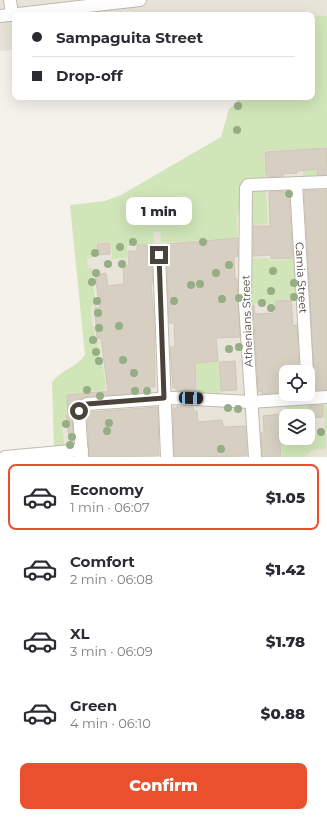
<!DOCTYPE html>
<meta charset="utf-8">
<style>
body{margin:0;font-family:Montserrat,sans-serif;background:#f2f2f3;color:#2b2b33;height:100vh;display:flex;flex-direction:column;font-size:15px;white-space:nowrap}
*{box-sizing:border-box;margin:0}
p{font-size:13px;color:#7c7c81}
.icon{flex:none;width:22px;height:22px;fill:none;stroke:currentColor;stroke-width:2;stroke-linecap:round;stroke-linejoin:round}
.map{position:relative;height:457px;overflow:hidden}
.details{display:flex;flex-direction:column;background:#fff;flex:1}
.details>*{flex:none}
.banner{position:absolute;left:12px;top:12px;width:303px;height:88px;border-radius:8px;box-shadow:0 4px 16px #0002;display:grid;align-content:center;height:88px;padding:0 20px;background:#fff}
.controls{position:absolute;left:279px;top:365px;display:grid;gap:8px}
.controls a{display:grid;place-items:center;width:36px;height:36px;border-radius:8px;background:#fff;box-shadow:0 4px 16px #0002;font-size:20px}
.end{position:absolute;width:18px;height:18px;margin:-9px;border:5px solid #49433a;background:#fff;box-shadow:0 0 0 2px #fff}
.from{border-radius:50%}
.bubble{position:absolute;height:28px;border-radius:8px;background:#fff;box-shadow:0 4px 16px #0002;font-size:13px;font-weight:800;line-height:28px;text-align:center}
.car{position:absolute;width:12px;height:24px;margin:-12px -6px;border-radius:5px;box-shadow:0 0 3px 1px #0007;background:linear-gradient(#222 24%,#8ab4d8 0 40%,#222 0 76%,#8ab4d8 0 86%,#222 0)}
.banner b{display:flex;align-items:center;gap:14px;height:38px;font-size:15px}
.banner b+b{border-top:1px solid #e1e1e2}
.banner i{width:10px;height:10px;background:#2b2b33}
ul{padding:7px 0 0;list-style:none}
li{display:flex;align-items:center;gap:12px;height:66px;margin:0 8px 6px;padding:0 12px;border:2px solid transparent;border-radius:8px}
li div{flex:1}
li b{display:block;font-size:15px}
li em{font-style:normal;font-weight:800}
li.current{border-color:#ea502d}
li>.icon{width:36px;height:36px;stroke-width:1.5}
.action{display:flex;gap:8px;margin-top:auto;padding:8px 20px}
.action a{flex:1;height:46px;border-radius:8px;background:#ea502d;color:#fff;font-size:16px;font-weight:800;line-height:46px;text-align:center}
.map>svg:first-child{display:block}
.residential{fill:#e8e4da;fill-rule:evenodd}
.green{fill:#d0e5b8}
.building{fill:#d6cfc2;stroke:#d0c7b6}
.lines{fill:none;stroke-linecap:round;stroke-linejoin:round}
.street-casing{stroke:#c0baaf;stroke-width:14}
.street{stroke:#fff;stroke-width:12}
.tree{fill:#96ae85}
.route{stroke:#49433a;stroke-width:5}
.labels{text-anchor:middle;stroke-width:3;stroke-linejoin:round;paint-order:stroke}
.street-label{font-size:11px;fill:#49433a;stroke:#fff}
</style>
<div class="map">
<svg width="327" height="457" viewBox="0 0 327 457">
<rect width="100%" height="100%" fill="#f5f2ec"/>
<!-- residential -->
<g class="residential">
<path d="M0 0H327V16L15 15V49L0 51Z"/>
<path d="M315 147H327V182L296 183 307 372H286V394H308V391L309 398 327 397V457H256L251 403 254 457H168L164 398 83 405 81 450 65 446 62 426 65 423 66 393 106 390 103 365H100L98 340H95L92 326 91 306H96V296L92 268H88L87 257 96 243 111 242 112 259 127 258V246L153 232H160L161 243 237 238 236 212H247L268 224 264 151 301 149 303 178 316 177ZM286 416H308V438H286Z"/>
</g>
<!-- green -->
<g class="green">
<path d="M312 16H327V147L315 148 316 178H303L301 149 264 151 268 224 247 225V212H237V238L161 243 160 232H153L154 244 127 246V258L112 259 111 242 96 243 97 256 87 258 88 268H92L96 306H91L92 326H94L95 339H98L100 365H103L106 390 67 394V407H69V413L65 414V423L62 426 65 446 54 448 52 382C61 370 77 367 85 355L70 205 105 201 121 195 221 137 229 109 237 102V97H312Z"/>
<path d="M269 258 270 261 294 259 296 299 275 300 274 304H250L247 259Z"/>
<path d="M218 362 220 394 197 393 196 363Z"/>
<path d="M307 405 308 416 286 417 285 406Z"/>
<path d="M324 406H327V430H325Z"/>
<path d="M286 418V438H308V419L309 437 326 434V449L312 450 305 457H282L280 432H283L282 419Z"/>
</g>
<!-- building -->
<g class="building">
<path d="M327 148 326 175H317V169L297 171V173L283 174V176L268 177 266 175 265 152Z"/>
<path d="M305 190H327V390H315L304 191Z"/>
<path d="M284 191V199H289L293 258 271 259V255L253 256V226H270L269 192Z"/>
<path d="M238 238V256L234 257 235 279H237L240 337 216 338 218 361 195 363 196 391H176V388H173L170 347H175L174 323H169L166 244Z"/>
<path d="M110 243V254L98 255 97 244Z"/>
<path d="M137 245H147L149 263H152L153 284H151L154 316 155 387H142V393L86 397 78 400 74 405 72 413 73 439H69L66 415 68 414 67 395 108 391 101 338 97 339 95 308 100 307 95 275 106 273 108 286 124 284 123 266 129 265 128 251H137Z"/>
<path d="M291 300 293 326 297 325 299 372H286V392L262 394V391L258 392 253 305H254L255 314 276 313 275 301Z"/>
<path d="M235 361 237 390 221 391 219 362Z"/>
<path d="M323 405V417L309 418 308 406Z"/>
<path d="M177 406 193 407 194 411H197L198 422 222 420 223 427 245 426 247 456 177 457 174 456 173 408H177Z"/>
<path d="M158 407 159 456 89 457 87 412Z"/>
<path d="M281 414 282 431H279L281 457H262L261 433H264L263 416Z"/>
</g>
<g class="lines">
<!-- street casing -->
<g class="street-casing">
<g id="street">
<path d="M10 0 12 15"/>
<path d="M0 16 140 0"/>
<path id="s1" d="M296 183 307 372"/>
<path d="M159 255 167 457"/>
<path d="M5 457 82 450"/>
<path d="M82 457 79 413 81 407 87 404 173 398 251 402 327 397"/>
<path d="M255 457 245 303 246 188 248 185 327 182"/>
</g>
</g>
<!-- street -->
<use href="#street" class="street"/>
</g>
<!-- trees -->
<g class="tree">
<circle cx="238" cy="106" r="4"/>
<circle cx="237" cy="130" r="4"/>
<circle cx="289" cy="194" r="4"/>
<circle cx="133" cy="242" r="4"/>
<circle cx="203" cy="242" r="4"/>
<circle cx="120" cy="247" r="4"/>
<circle cx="95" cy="253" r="4"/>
<circle cx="108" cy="264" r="4"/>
<circle cx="122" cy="264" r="4"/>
<circle cx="229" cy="265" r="4"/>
<circle cx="273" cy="271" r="4"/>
<circle cx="96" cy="273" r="4"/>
<circle cx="216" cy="273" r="4"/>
<circle cx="92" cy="282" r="4"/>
<circle cx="294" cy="283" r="4"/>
<circle cx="200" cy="284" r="4"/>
<circle cx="191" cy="285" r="4"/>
<circle cx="271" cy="291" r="4"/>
<circle cx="294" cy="297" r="4"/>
<circle cx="239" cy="298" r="4"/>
<circle cx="222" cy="299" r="4"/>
<circle cx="97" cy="301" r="4"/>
<circle cx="174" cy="301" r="4"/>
<circle cx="262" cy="303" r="4"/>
<circle cx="271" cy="308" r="4"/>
<circle cx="98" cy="313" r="4"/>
<circle cx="119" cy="326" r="4"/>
<circle cx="99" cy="328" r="4"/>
<circle cx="93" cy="340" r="4"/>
<circle cx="239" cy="347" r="4"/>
<circle cx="229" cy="349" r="4"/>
<circle cx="96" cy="352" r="4"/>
<circle cx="123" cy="360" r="4"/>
<circle cx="99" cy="361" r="4"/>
<circle cx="134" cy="373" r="4"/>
<circle cx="87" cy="390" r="4"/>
<circle cx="135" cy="391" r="4"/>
<circle cx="147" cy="391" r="4"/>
<circle cx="100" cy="396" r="4"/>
<circle cx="228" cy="408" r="4"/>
<circle cx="238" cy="409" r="4"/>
<circle cx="109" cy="423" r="4"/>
<circle cx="66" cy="424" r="4"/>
<circle cx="107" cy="431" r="4"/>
<circle cx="321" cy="432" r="4"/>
<circle cx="72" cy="437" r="4"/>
<circle cx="70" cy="445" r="4"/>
<circle cx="221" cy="449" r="4"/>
</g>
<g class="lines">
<!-- route -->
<path class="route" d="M79 411 81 407 87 404 164 398 159 255"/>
</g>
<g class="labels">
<!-- street labels -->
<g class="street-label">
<text dy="4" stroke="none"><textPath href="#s1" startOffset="95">Camia Street</textPath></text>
<text transform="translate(247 321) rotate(-92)" y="4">Athenians Street</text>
</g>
</g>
</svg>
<div class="controls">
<a><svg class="icon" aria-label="locate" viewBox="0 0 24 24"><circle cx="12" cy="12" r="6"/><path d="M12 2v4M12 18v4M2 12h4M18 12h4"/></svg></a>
<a><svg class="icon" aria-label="layers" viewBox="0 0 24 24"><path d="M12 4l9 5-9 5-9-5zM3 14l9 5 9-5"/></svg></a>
</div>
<i class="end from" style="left:79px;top:411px"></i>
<i class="end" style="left:159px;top:255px"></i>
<div class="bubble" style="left:126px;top:197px;width:66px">1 min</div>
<i class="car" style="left:191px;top:398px;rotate:92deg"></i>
<div class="banner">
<b><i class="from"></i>Sampaguita Street</b>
<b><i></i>Drop-off</b>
</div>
</div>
<section class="details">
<ul>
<li class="current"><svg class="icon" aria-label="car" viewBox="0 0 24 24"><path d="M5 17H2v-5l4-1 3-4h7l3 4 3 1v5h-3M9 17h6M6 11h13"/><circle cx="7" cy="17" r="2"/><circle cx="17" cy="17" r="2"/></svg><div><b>Economy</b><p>1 min · 06:07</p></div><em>$1.05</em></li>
<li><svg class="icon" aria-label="car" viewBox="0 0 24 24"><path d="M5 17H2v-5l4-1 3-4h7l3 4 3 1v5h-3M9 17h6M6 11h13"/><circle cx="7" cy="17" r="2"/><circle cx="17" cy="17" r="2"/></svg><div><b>Comfort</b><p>2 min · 06:08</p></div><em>$1.42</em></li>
<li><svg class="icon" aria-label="car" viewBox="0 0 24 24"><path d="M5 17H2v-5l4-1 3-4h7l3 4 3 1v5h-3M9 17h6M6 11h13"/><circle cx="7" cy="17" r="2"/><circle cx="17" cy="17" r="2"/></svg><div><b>XL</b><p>3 min · 06:09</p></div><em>$1.78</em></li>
<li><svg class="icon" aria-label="car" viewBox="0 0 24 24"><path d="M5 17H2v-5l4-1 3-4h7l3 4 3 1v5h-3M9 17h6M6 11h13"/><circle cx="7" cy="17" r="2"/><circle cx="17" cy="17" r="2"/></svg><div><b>Green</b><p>4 min · 06:10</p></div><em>$0.88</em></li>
</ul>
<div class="action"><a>Confirm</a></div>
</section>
